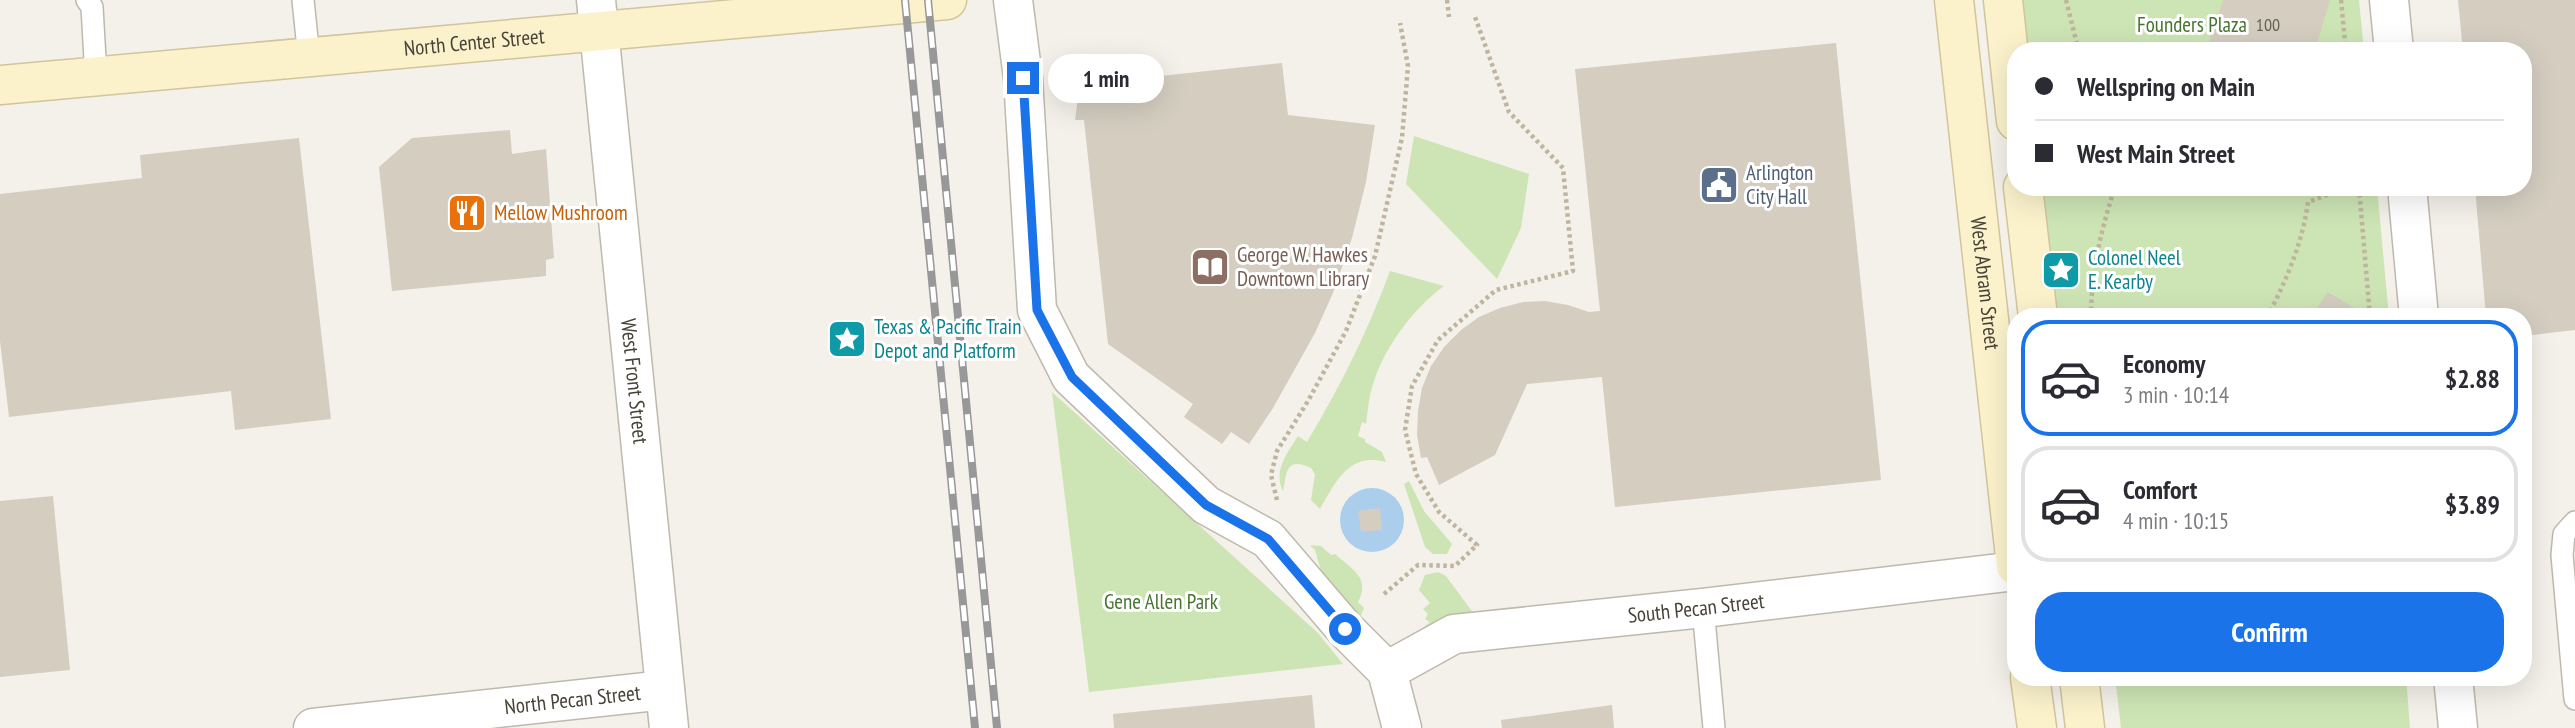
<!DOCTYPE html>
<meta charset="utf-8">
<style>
body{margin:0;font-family:"PT Sans Narrow",sans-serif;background:#f7f7f7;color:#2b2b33;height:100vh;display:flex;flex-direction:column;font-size:26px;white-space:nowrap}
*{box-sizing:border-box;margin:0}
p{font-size:23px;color:#7c7c81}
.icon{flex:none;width:38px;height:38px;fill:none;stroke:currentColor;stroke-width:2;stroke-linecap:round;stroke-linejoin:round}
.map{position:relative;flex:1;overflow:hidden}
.panel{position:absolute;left:2007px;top:308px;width:525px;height:378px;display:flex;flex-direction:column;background:#fff;border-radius:28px;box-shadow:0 7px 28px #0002}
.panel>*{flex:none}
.banner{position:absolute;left:2007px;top:42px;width:525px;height:154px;border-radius:28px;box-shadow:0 7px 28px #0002;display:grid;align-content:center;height:154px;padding:0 28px;background:#fff}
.end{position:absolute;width:32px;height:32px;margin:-16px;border:9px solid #1a73e8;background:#fff;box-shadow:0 0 0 4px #fff}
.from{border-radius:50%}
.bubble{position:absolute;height:49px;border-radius:24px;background:#fff;box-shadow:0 7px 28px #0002;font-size:23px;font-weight:700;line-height:49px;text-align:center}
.banner b{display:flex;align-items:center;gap:24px;height:66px;font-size:26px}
.banner b+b{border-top:2px solid #e1e1e2}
.banner i{width:18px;height:18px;background:#2b2b33}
ul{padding:12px 0 0;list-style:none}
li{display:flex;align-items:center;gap:21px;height:116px;margin:0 14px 10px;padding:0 14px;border:4px solid #e1e1e2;border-radius:28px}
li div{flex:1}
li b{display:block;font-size:26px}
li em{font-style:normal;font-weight:700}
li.current{border-color:#1a73e8}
li>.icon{width:63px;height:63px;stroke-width:1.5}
.action{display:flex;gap:14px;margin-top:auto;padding:14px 28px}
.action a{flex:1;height:80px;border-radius:28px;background:#1a73e8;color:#fff;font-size:28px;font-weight:700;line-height:80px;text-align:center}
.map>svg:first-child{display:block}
.green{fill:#cde5b5}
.water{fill:#abceec}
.building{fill:#d4cdc0}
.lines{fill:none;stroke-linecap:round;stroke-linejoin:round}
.service-casing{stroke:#bfb9ad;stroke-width:24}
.minor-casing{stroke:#bfb9ad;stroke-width:41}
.secondary-casing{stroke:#d0c59c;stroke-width:41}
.path{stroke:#bfb59f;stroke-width:4.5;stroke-dasharray:3.5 3.5;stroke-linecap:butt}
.service{stroke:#fff;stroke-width:21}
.minor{stroke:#fff;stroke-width:38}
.secondary{stroke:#fbf2cc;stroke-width:38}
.rail-casing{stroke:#989898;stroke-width:8}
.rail{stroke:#fff;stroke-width:5;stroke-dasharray:16;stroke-linecap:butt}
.route{stroke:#1a73e8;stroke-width:9}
.labels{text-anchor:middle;stroke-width:6;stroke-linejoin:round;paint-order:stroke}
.number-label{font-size:18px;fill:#6a655a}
.park-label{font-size:21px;fill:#47752f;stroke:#fff}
.street-label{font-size:21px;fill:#474238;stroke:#fff}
.service-label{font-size:21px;fill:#4e5e75;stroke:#fff;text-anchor:start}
.food-label{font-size:21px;fill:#c56008;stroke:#fff;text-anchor:start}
.education-label{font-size:21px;fill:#785e54;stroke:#fff;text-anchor:start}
.culture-label{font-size:21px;fill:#0d838f;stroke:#fff;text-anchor:start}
</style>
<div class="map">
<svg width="2575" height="728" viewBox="0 0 2575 728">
<rect width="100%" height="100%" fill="#f4f1ea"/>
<!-- green -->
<g class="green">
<path d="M2020 0H2359L2364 51H2025Z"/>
<path d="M1414 136 1529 174 1521 228 1497 279 1406 184Z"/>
<path d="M2038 187H2377L2389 317H2052Z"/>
<path d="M1390 271 1444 286C1414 308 1386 345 1374 381 1369 395 1368 409 1366 424L1362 422 1358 436 1365 439V442L1382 452 1386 462C1349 452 1336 481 1320 509L1311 500 1315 474 1311 468C1283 455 1287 477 1283 491 1273 471 1287 453 1298 436L1307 442C1340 387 1368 331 1390 271Z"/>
<path d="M1052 392 1318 633 1343 664 1089 692Z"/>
<path d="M1409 481 1424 511 1452 544 1447 554H1433L1425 547 1404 484Z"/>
<path d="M1310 545 1321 546 1331 555 1335 554C1352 569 1371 578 1358 602L1364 608 1360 617 1321 571 1315 550Z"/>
<path d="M1438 572 1446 576 1474 614 1423 628 1430 622 1425 619 1428 614 1423 609 1430 603 1419 590 1425 575Z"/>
<path d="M2115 677H2406L2410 728H2121Z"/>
</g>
<!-- water -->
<circle class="water" cx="1372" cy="520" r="32"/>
<!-- building -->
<g class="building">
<path d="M2223 0H2330L2315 51H2206Z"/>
<path d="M2458 0H2575V330L2524 336V317H2486L2475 187H2524V51H2463Z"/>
<path d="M1836 43 1881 480 1615 507 1602 377 1527 384 1495 455 1439 485 1427 457 1421 458 1417 435 1418 411 1422 388 1431 366 1444 347 1461 330 1479 317 1500 308 1523 302 1545 301 1568 305 1589 312 1600 311 1575 69Z"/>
<path d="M1282 63 1288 115 1375 125 1366 182 1352 238 1333 293 1315 333 1273 408 1249 444 1231 432 1222 444 1184 417 1193 404 1108 344 1084 120H1075L1079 91 1145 98 1142 78Z"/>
<path d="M510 130 512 154 546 149 554 258 546 260V276L392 291 379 167 412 138Z"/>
<path d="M299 138 331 419 235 430 231 391 9 417 0 341V194L142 178 140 155Z"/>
<path d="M2328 292 2354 308 2352 317H2311Z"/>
<path d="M53 496 70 670 0 677V501Z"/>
<path d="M1380 508 1382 530 1361 532 1358 511Z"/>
<path d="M1312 695 1315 728H1114L1113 714Z"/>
<path d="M1612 705 1614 728H1502L1501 720Z"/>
</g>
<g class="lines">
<!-- service casing -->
<g class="service-casing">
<g id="service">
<path d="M87 0 92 7 96 77"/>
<path d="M303 0 309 58"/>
<path d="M2575 522 2564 534 2562 555 2575 699"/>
<path d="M1703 608 1714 728"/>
</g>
</g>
<!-- minor casing -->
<g class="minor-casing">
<g id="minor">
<path id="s1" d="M596 0 669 728"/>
<path d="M1013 0 1023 78 1037 310 1071 377 1206 505 1268 539 1345 629 1387 671 1402 728"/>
<path d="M2389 0 2394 51"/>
<path d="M2407 187 2419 317"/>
<path id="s2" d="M1387 671 1454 634 1703 608 2016 571"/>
<path d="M2453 677 2458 728"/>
<path id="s3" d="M313 728 665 690"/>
</g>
</g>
<!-- secondary casing -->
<g class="secondary-casing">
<g id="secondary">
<path id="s4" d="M1954 0 2016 566"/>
<path d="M2003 0 2016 121"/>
<path id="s5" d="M0 85 947 0"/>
<path d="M2023 187 2038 317"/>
<path d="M2030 677 2037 728"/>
<path d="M2079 677 2085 728"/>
</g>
</g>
<!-- path -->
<g class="path">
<path d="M1447 0 1449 17"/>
<path d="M2066 0 2077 44 2082 51"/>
<path d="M2341 0 2346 51"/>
<path d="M2359 187 2370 317"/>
<path d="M2091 317C2091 272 2101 230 2115 187"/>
<path d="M2267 317C2286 282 2303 241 2308 202L2348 187"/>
<path d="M1277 500 1271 475 1277 451 1308 401 1346 331 1375 256 1402 138 1408 66 1400 23"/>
<path d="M1384 594 1418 565 1455 566 1477 545 1439 512 1416 474 1405 430 1412 386 1438 340 1496 290 1573 271 1563 168 1509 112 1474 14"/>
</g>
<!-- service -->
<use href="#service" class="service"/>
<!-- minor -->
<use href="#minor" class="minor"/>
<!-- secondary -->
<use href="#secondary" class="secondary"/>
<!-- rail casing -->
<g class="rail-casing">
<g id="rail">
<path d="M905 0 975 728"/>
<path d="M928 0 997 728"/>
</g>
</g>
<!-- rail -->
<use href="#rail" class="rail"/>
</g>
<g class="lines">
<!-- route -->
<path class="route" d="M1023 78 1037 310 1072 377 1206 505 1268 539 1345 629"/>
</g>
<!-- icons -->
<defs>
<g id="civic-square" transform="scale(2.0125)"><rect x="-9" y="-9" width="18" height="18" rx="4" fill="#5c6f8a" stroke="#fff"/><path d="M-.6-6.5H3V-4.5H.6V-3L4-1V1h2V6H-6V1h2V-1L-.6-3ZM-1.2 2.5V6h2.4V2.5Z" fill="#fff"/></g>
<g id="restaurant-square" transform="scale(2.0125)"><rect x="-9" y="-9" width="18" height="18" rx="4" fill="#e8710a" stroke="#fff"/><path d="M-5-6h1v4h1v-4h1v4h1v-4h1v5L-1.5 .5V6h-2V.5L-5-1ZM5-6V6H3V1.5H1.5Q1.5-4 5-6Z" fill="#fff"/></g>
<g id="library-square" transform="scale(2.0125)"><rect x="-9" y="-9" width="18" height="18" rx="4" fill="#8d6e63" stroke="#fff"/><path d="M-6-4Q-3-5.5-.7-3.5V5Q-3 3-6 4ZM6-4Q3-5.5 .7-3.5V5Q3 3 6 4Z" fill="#fff"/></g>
<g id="sight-square" transform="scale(2.0125)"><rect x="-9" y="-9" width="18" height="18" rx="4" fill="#0f9aa8" stroke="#fff"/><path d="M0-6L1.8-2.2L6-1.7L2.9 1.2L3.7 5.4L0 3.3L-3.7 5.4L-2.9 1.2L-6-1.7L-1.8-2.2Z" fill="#fff"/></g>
</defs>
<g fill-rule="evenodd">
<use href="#civic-square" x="1719" y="185"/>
<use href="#restaurant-square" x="467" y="213"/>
<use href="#library-square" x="1210" y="267"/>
<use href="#sight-square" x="2061" y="270"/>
<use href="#sight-square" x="847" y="339"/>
</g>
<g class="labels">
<!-- number labels -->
<g class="number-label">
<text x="2268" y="31">100</text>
</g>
<!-- park labels -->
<g class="park-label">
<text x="2192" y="32">Founders Plaza</text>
<text x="1161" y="609">Gene Allen Park</text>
</g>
<!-- street labels -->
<g class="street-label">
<text dy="7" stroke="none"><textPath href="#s5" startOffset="476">North Center Street</textPath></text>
<text dy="7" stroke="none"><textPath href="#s4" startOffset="285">West Abram Street</textPath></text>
<text dy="7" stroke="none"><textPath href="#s1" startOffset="383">West Front Street</textPath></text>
<text dy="7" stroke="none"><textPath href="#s2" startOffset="320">South Pecan Street</textPath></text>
<text dy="7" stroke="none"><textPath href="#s3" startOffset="261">North Pecan Street</textPath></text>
</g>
<!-- service labels -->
<g class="service-label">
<text x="1746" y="180">Arlington<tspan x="1746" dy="24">City Hall</tspan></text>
</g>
<!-- food labels -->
<g class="food-label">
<text x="494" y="220">Mellow Mushroom</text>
</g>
<!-- education labels -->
<g class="education-label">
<text x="1237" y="262">George W. Hawkes<tspan x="1237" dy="24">Downtown Library</tspan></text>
</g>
<!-- culture labels -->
<g class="culture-label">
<text x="2088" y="265">Colonel Neel<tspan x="2088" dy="24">E. Kearby</tspan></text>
<text x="874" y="334">Texas &amp; Pacific Train<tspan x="874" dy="24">Depot and Platform</tspan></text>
</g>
</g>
</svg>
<i class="end from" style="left:1345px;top:629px"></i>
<i class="end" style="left:1023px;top:78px"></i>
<div class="bubble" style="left:1048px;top:54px;width:116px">1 min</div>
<div class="banner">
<b><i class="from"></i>Wellspring on Main</b>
<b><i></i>West Main Street</b>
</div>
<section class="panel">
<ul>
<li class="current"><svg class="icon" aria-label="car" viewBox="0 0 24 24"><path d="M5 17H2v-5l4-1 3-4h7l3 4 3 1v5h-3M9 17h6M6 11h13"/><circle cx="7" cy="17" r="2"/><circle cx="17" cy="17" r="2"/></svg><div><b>Economy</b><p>3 min · 10:14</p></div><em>$2.88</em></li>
<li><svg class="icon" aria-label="car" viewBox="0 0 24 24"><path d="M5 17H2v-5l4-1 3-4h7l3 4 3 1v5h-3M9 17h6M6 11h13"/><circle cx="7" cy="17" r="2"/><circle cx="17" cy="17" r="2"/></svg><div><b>Comfort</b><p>4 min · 10:15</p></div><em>$3.89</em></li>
</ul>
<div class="action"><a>Confirm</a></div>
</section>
</div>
